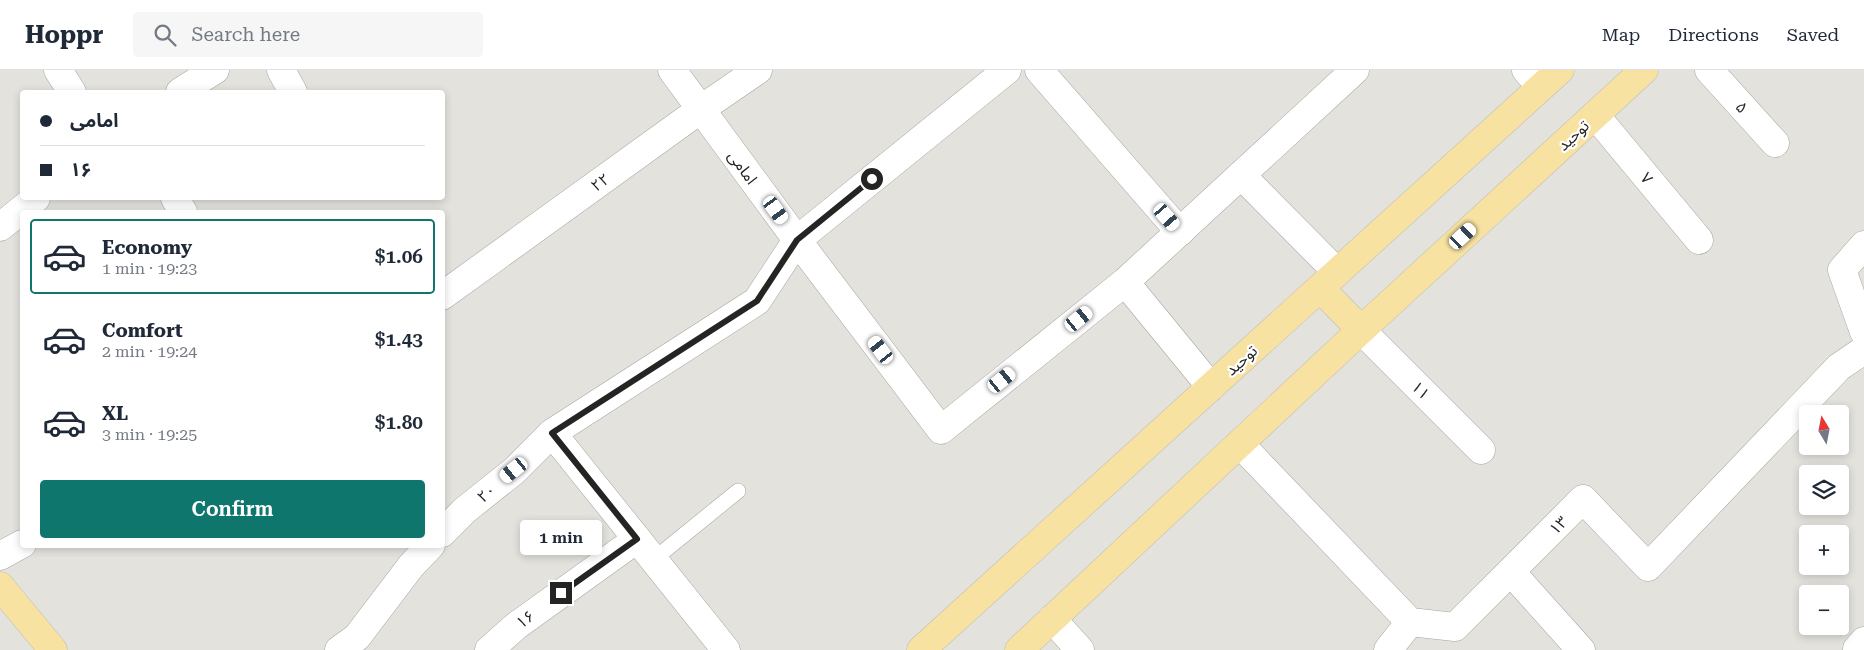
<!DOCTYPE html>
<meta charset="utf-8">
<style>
body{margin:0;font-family:"Roboto Serif","Noto Sans Arabic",serif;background:#f6f6f7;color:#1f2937;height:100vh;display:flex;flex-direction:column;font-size:19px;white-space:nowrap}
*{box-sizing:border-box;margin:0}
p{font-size:16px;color:#747a83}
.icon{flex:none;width:28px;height:28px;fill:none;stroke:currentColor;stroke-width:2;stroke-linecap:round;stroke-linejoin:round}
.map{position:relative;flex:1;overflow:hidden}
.panel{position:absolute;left:20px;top:140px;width:425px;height:338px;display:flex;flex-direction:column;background:#fff;border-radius:5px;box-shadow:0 2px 8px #0003}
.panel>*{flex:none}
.hud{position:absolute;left:20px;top:20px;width:425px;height:110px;border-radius:5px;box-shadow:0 2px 8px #0003;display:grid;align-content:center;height:110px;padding:0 20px;background:#fff}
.needle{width:32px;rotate:350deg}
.fabs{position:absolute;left:1799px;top:335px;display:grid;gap:10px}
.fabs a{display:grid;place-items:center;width:50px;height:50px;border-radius:5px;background:#fff;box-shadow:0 2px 8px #0003;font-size:25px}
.end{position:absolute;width:22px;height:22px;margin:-11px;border:6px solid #242422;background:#fff;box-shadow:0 0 0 2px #fff}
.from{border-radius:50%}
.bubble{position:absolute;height:35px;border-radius:5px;background:#fff;box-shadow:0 2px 8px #0003;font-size:16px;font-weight:600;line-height:35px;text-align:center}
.car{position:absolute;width:15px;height:30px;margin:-15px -8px;border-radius:6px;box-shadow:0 0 4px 1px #0007;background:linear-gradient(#fff 24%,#345 0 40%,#fff 0 76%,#345 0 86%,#fff 0)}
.hud b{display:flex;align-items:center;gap:18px;height:48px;font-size:19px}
.hud b+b{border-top:1px solid #e0e1e3}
.hud i{width:12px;height:12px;background:#1f2937}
ul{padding:9px 0 0;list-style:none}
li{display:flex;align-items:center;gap:15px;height:75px;margin:0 10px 8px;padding:0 10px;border:2px solid transparent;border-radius:5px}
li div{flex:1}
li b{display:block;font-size:19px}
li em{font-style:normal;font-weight:600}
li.selected{border-color:#0f766e}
li>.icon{width:45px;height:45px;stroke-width:1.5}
.button{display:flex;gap:10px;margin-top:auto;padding:10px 20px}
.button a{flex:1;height:58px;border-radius:5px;background:#0f766e;color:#fff;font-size:20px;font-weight:600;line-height:58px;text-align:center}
header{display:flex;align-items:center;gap:30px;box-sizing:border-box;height:70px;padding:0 25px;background:#fff;border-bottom:1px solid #e0e1e3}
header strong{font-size:24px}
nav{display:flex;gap:28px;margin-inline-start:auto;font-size:18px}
.search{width:350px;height:45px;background:#f6f6f7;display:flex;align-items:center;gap:12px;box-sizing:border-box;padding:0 18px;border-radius:5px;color:#747a83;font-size:19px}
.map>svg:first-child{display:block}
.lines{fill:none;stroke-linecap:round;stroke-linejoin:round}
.lane-casing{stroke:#a6a5a0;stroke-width:16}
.street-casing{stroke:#a6a5a0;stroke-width:29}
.primary-casing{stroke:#bdbdbd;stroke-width:29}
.lane{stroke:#fff;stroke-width:15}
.street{stroke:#fff;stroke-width:28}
.primary{stroke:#f7e2a1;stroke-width:28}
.route{stroke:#242422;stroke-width:6}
.labels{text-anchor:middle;stroke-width:4.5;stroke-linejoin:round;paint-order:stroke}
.street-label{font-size:16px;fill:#242422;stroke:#fff}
</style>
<header>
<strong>Hoppr</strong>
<div class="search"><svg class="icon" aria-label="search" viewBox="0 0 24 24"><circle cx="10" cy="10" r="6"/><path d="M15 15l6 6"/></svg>Search here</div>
<nav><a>Map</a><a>Directions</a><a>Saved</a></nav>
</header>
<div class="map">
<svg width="1864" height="580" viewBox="0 0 1864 580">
<rect width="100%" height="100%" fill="#e4e2dd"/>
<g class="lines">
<!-- lane casing -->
<g class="lane-casing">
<path id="lane" d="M653 490 738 421"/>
</g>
<!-- street casing -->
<g class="street-casing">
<g id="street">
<path d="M58 0 72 22"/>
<path d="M281 0 293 22"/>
<path d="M672 0 797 170 1007 0"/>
<path d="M1039 0 1180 162"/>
<path d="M1526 0 1541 17"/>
<path d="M1709 0 1775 73"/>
<path d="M180 22 215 0"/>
<path d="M1595 45 1699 170"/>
<path d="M1241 105 1337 202"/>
<path d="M175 128 183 142"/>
<path d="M0 157 36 128"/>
<path d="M1864 175 1842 200 1864 262"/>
<path d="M1125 212 1355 0"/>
<path d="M442 226 701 39 758 0"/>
<path d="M1361 260 1481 380"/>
<path d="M1240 374 1410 552 1455 557 1583 429 1648 497 1839 297 1864 280"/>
<path d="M442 463 465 440 514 401 552 363"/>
<path d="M0 486 22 474"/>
<path d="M1511 502 1581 580"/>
<path d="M1052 549 1080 580"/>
<path d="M1857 579 1864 571"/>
<path d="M339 580 357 567 411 496 431 475"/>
<path d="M489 580 516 556 637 469"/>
<path d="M726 580 552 363 757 231 797 170 941 360 1125 212 1211 317"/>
<path d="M1388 580 1410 552"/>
</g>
</g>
<!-- primary casing -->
<g class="primary-casing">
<g id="primary">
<path d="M1320 218 1361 260"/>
<path d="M0 516 53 580"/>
<path d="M921 580 1560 0"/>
<path d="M1019 580 1361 260 1644 0"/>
</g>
</g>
<!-- lane -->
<use href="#lane" class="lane"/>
<!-- street -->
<use href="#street" class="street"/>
<!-- primary -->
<use href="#primary" class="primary"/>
</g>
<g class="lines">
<!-- route -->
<path class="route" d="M561 523 637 469 552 363 757 231 797 170 872 109"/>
</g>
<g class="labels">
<!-- street labels -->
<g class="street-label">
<text transform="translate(1742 37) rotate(48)" y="6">۵</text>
<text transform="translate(1573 65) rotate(-43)" y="6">توحید</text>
<text transform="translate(743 97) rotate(54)" y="6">امامی</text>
<text transform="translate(1647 108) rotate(50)" y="6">۷</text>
<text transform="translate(600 112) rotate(-36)" y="6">۲۲</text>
<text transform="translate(1241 290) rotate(-42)" y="6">توحید</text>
<text transform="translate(1421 320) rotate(45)" y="6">۱۱</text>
<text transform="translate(486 423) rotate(-39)" y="6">۲۰</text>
<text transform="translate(1558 455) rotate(-45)" y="6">۱۳</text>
<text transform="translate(525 549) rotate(-37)" y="6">۱۶</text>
</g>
</g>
</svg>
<div class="fabs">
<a><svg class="needle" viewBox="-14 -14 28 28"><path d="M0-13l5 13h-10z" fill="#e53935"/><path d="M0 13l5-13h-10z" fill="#747a83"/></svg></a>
<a><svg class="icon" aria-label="layers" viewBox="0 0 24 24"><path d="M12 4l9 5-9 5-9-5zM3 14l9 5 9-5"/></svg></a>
<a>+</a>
<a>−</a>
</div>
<i class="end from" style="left:872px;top:109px"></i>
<i class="end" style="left:561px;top:523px"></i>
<div class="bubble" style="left:520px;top:450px;width:82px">1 min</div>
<i class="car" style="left:776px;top:140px;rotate:144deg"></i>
<i class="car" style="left:1167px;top:147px;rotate:139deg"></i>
<i class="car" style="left:1463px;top:166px;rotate:47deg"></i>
<i class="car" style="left:1079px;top:249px;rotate:51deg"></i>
<i class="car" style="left:881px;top:280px;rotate:323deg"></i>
<i class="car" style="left:1002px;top:310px;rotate:51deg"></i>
<i class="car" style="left:514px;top:400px;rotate:231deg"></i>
<div class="hud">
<b><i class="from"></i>امامی</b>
<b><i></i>۱۶</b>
</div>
<section class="panel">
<ul>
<li class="selected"><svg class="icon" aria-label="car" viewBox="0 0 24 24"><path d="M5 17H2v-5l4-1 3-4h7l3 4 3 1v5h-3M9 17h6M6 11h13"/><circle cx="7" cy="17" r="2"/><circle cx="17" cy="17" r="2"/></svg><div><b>Economy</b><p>1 min · 19:23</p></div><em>$1.06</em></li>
<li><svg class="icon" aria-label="car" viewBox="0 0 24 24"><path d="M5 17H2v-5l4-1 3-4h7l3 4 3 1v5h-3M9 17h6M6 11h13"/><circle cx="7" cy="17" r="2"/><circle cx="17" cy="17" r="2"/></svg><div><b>Comfort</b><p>2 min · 19:24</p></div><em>$1.43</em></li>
<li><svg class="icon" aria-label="car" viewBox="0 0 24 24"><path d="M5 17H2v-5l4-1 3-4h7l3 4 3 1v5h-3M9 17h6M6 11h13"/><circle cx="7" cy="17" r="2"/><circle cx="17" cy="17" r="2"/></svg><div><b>XL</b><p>3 min · 19:25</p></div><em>$1.80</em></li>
</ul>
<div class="button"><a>Confirm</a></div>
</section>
</div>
